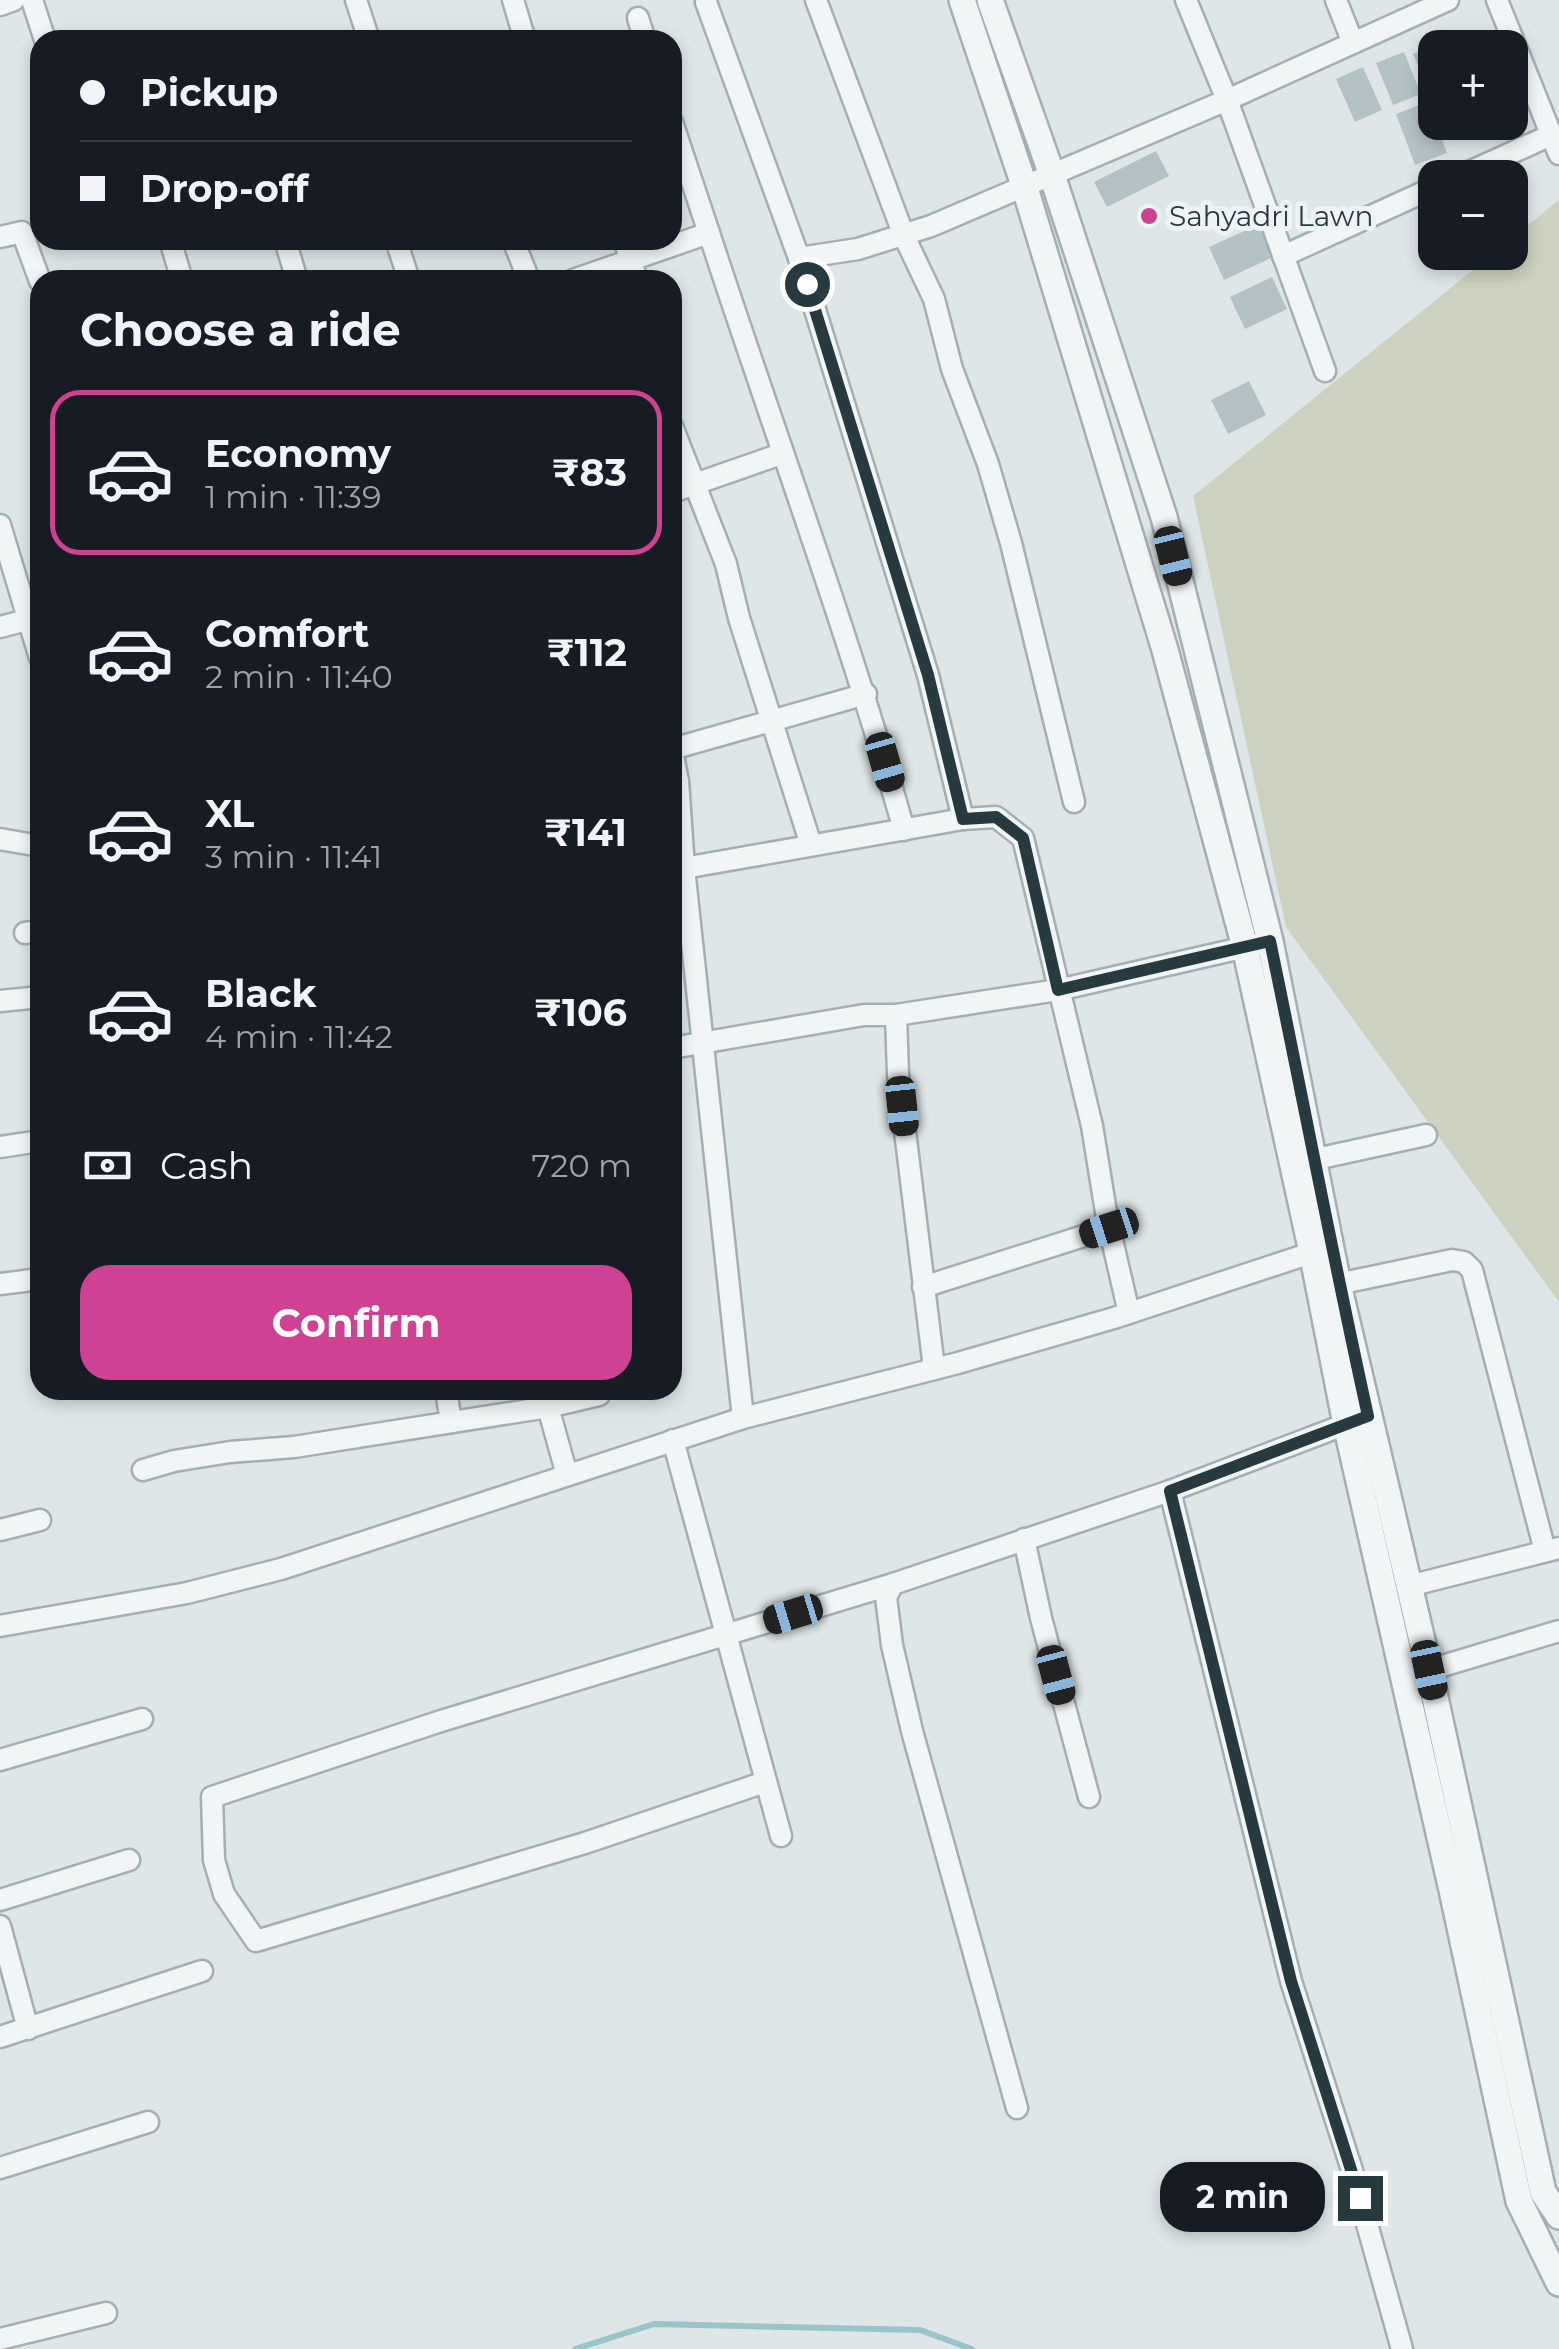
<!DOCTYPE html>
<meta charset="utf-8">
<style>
body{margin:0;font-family:Montserrat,sans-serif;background:#20242c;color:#f1f3f6;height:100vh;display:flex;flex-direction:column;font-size:38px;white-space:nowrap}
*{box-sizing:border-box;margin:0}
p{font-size:32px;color:#9ea1a6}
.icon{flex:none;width:55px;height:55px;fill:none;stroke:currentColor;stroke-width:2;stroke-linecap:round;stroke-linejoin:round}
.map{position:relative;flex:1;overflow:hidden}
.panel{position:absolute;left:30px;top:270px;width:652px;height:1130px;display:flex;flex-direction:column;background:#171b24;border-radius:30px;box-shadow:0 5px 15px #0003}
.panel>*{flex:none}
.top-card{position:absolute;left:30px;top:30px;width:652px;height:220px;border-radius:30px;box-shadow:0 5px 15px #0003;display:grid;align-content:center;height:220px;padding:0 50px;background:#171b24}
.tools{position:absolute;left:1418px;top:30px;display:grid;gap:20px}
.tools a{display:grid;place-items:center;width:110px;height:110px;border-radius:20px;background:#171b24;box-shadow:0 5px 15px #0003;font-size:50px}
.end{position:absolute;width:45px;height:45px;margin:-22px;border:12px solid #273a3f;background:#fff;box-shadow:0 0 0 5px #fff}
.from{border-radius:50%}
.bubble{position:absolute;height:70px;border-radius:30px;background:#171b24;box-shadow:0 5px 15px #0003;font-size:32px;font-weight:700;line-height:70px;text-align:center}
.car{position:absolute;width:30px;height:60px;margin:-30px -15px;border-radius:12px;box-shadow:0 0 8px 2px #0007;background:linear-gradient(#222 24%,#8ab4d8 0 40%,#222 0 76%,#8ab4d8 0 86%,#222 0)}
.top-card b{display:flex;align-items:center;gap:35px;height:95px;font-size:38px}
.top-card b+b{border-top:2px solid #363941}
.top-card i{width:25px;height:25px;background:#f1f3f6}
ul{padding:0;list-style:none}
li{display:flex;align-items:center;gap:30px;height:165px;margin:0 20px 15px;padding:0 30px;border:5px solid transparent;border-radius:30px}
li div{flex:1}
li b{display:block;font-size:38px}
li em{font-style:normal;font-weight:700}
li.on{border-color:#cf4192}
li>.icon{width:90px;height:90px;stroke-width:1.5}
h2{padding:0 50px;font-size:45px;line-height:120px}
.pay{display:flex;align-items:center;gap:25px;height:110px;padding:0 50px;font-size:38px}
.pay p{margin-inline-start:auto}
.action{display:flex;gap:20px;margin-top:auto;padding:20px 50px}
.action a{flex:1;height:115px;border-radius:30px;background:#cf4192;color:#fff;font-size:40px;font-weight:700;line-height:115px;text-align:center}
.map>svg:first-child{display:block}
.green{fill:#ccd2bf}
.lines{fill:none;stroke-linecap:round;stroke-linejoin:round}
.stream{stroke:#99c4c9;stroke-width:6}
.building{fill:#b5c2c5}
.minor-casing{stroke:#a3afb2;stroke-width:25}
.tertiary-casing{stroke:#a3afb2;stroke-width:30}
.minor{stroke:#f1f5f6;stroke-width:20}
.tertiary{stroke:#f1f5f6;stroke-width:25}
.route{stroke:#273a3f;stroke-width:12}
.poi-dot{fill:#cf4192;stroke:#eef4f6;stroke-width:4}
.labels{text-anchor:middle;stroke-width:10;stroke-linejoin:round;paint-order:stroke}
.poi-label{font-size:28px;fill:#273a3f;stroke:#eef4f6;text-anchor:start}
</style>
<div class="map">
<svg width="1559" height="2349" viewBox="0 0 1559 2349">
<rect width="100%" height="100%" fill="#dee6e8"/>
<!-- green -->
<path class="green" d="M1559 200V1302L1286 927 1193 496 1494 253 1510 252V240Z"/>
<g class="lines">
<!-- stream -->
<path class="stream" d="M575 2349 654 2324 920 2330 972 2349"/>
</g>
<!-- building -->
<g class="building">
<path d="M1435 45V91L1430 93 1413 54Z"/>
<path d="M1404 52 1421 94 1393 105 1376 63Z"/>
<path d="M1363 67 1382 110 1355 122 1336 79Z"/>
<path d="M1510 72 1529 107 1510 117Z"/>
<path d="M1427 102 1447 153 1415 165 1396 114Z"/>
<path d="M1156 151 1169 176 1107 207 1094 182Z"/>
<path d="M1260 224 1275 256 1224 280 1209 247Z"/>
<path d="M1272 277 1287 309 1245 329 1230 297Z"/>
<path d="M1249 381 1266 415 1228 434 1211 400Z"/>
</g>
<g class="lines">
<!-- minor casing -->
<g class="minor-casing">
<g id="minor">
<path d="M32 0 45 40"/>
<path d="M356 0 369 40"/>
<path d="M513 0 525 40"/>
<path d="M816 0 904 236 934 299 952 369 988 464 1011 543 1074 802"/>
<path d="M1186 0 1227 100 1325 371"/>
<path d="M1336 0 1353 43"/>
<path d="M1497 0 1559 154"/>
<path d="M706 2 799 258"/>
<path d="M0 5 14 0"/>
<path d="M638 18 645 40"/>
<path d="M672 122 709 233"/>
<path d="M1456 178 1551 135"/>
<path d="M0 237 22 232 40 281"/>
<path d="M170 240 182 280"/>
<path d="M285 240 297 280"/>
<path d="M396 240 409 280"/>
<path d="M513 240 529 280"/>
<path d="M624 240 637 280"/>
<path d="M1283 256 1435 187"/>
<path d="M573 280 709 233C774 432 847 628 904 830"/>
<path d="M672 426 726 564 739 618 811 845"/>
<path d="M672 492 781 454"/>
<path d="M0 525 40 658"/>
<path d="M0 627 38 617"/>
<path d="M672 749 866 694"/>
<path d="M672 751 678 781 684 868"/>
<path d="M963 819 928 675 799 258 858 249 931 226 1227 100 1448 0"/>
<path d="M0 839 40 846"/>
<path d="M25 933 40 931"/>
<path d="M0 1001 40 997"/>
<path d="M896 1015 1058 990 1259 944"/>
<path d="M672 1048 864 1015H896L898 1074 934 1368"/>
<path d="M0 1147 40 1141"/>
<path d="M1316 1159 1426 1135"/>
<path d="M0 1284 40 1279"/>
<path d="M1338 1284 1452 1260 1464 1262 1472 1270 1545 1551"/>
<path d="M923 1287 1109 1228"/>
<path d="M446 1390 451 1422"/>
<path d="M548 1407 567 1475"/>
<path d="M743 1418 684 868 963 819 996 817 1023 838 1092 1126 1107 1218 1129 1313"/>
<path d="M673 1440 781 1836"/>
<path d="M143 1470 174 1461 230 1452 294 1447 548 1407 599 1395 598 1390"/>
<path d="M1170 1491 1291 1981 1351 2167 1402 2349"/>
<path d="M0 1530 40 1520"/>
<path d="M1024 1539 1041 1618 1089 1797"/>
<path d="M1409 1586 1559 1548"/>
<path d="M0 1626 187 1593 281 1569 743 1418 958 1363 1114 1318 1323 1249"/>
<path d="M1429 1670 1559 1631"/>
<path d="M0 1760 142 1719"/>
<path d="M765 1782 585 1843 256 1941 224 1894 214 1860 212 1797 441 1721 893 1584"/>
<path d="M0 1900 129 1860"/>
<path d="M0 1926 28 2029"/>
<path d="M0 2037 202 1971"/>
<path d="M1017 2108 912 1731 892 1645 886 1597 893 1584 1170 1491 1357 1420"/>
<path d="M0 2168 148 2122"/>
<path d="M0 2339 106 2313"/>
</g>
</g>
<!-- tertiary casing -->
<g class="tertiary-casing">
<g id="tertiary">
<path d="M962 0 1024 185 1165 650 1245 947 1312 1252 1346 1424 1452 1890 1519 2201 1559 2283"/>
<path d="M990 0 1051 172 1164 517 1270 941 1338 1284 1429 1670 1543 2192 1559 2216"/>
</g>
</g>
<!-- minor -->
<use href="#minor" class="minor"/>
<!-- tertiary -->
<use href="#tertiary" class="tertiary"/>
</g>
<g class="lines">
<!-- route -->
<path class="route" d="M807 284 928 675 963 819 996 817 1023 838 1058 990 1270 941C1303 1099 1333 1258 1368 1416L1170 1491 1291 1981 1360 2198"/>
</g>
<!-- markers -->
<circle class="poi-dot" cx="1149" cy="216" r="10"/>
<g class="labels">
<!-- poi labels -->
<g class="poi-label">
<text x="1169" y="226">Sahyadri Lawn</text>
</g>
</g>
</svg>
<div class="tools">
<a>+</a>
<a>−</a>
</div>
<i class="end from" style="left:807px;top:284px"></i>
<i class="end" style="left:1360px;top:2198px"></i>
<div class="bubble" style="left:1160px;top:2162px;width:165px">2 min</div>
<i class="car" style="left:1173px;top:556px;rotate:166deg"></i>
<i class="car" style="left:885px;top:762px;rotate:164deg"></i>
<i class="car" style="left:902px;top:1106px;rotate:174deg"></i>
<i class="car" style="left:1109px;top:1228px;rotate:252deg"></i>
<i class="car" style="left:793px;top:1614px;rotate:253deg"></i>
<i class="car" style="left:1429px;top:1670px;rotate:168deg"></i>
<i class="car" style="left:1056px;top:1675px;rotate:165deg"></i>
<div class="top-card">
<b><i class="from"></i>Pickup</b>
<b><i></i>Drop-off</b>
</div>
<section class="panel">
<h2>Choose a ride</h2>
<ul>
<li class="on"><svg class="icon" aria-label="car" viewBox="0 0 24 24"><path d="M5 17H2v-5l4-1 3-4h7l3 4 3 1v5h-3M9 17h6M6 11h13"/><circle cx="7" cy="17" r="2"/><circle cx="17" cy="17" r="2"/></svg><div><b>Economy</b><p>1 min · 11:39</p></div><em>₹83</em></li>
<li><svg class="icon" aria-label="car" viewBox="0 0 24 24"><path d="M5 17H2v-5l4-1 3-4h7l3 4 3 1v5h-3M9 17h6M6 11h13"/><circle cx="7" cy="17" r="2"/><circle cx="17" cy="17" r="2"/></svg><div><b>Comfort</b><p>2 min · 11:40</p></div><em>₹112</em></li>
<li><svg class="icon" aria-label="car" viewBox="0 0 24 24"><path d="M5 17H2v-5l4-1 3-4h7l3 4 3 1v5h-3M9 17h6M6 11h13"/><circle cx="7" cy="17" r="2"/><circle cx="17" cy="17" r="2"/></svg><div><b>XL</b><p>3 min · 11:41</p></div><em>₹141</em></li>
<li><svg class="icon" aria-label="car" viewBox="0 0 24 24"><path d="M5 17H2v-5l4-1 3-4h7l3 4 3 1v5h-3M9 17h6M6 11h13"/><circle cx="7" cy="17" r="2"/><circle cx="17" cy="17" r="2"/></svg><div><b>Black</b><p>4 min · 11:42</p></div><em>₹106</em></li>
</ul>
<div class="pay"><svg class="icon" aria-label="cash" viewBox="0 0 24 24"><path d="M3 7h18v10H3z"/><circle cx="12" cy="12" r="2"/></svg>Cash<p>720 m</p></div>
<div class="action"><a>Confirm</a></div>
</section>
</div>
